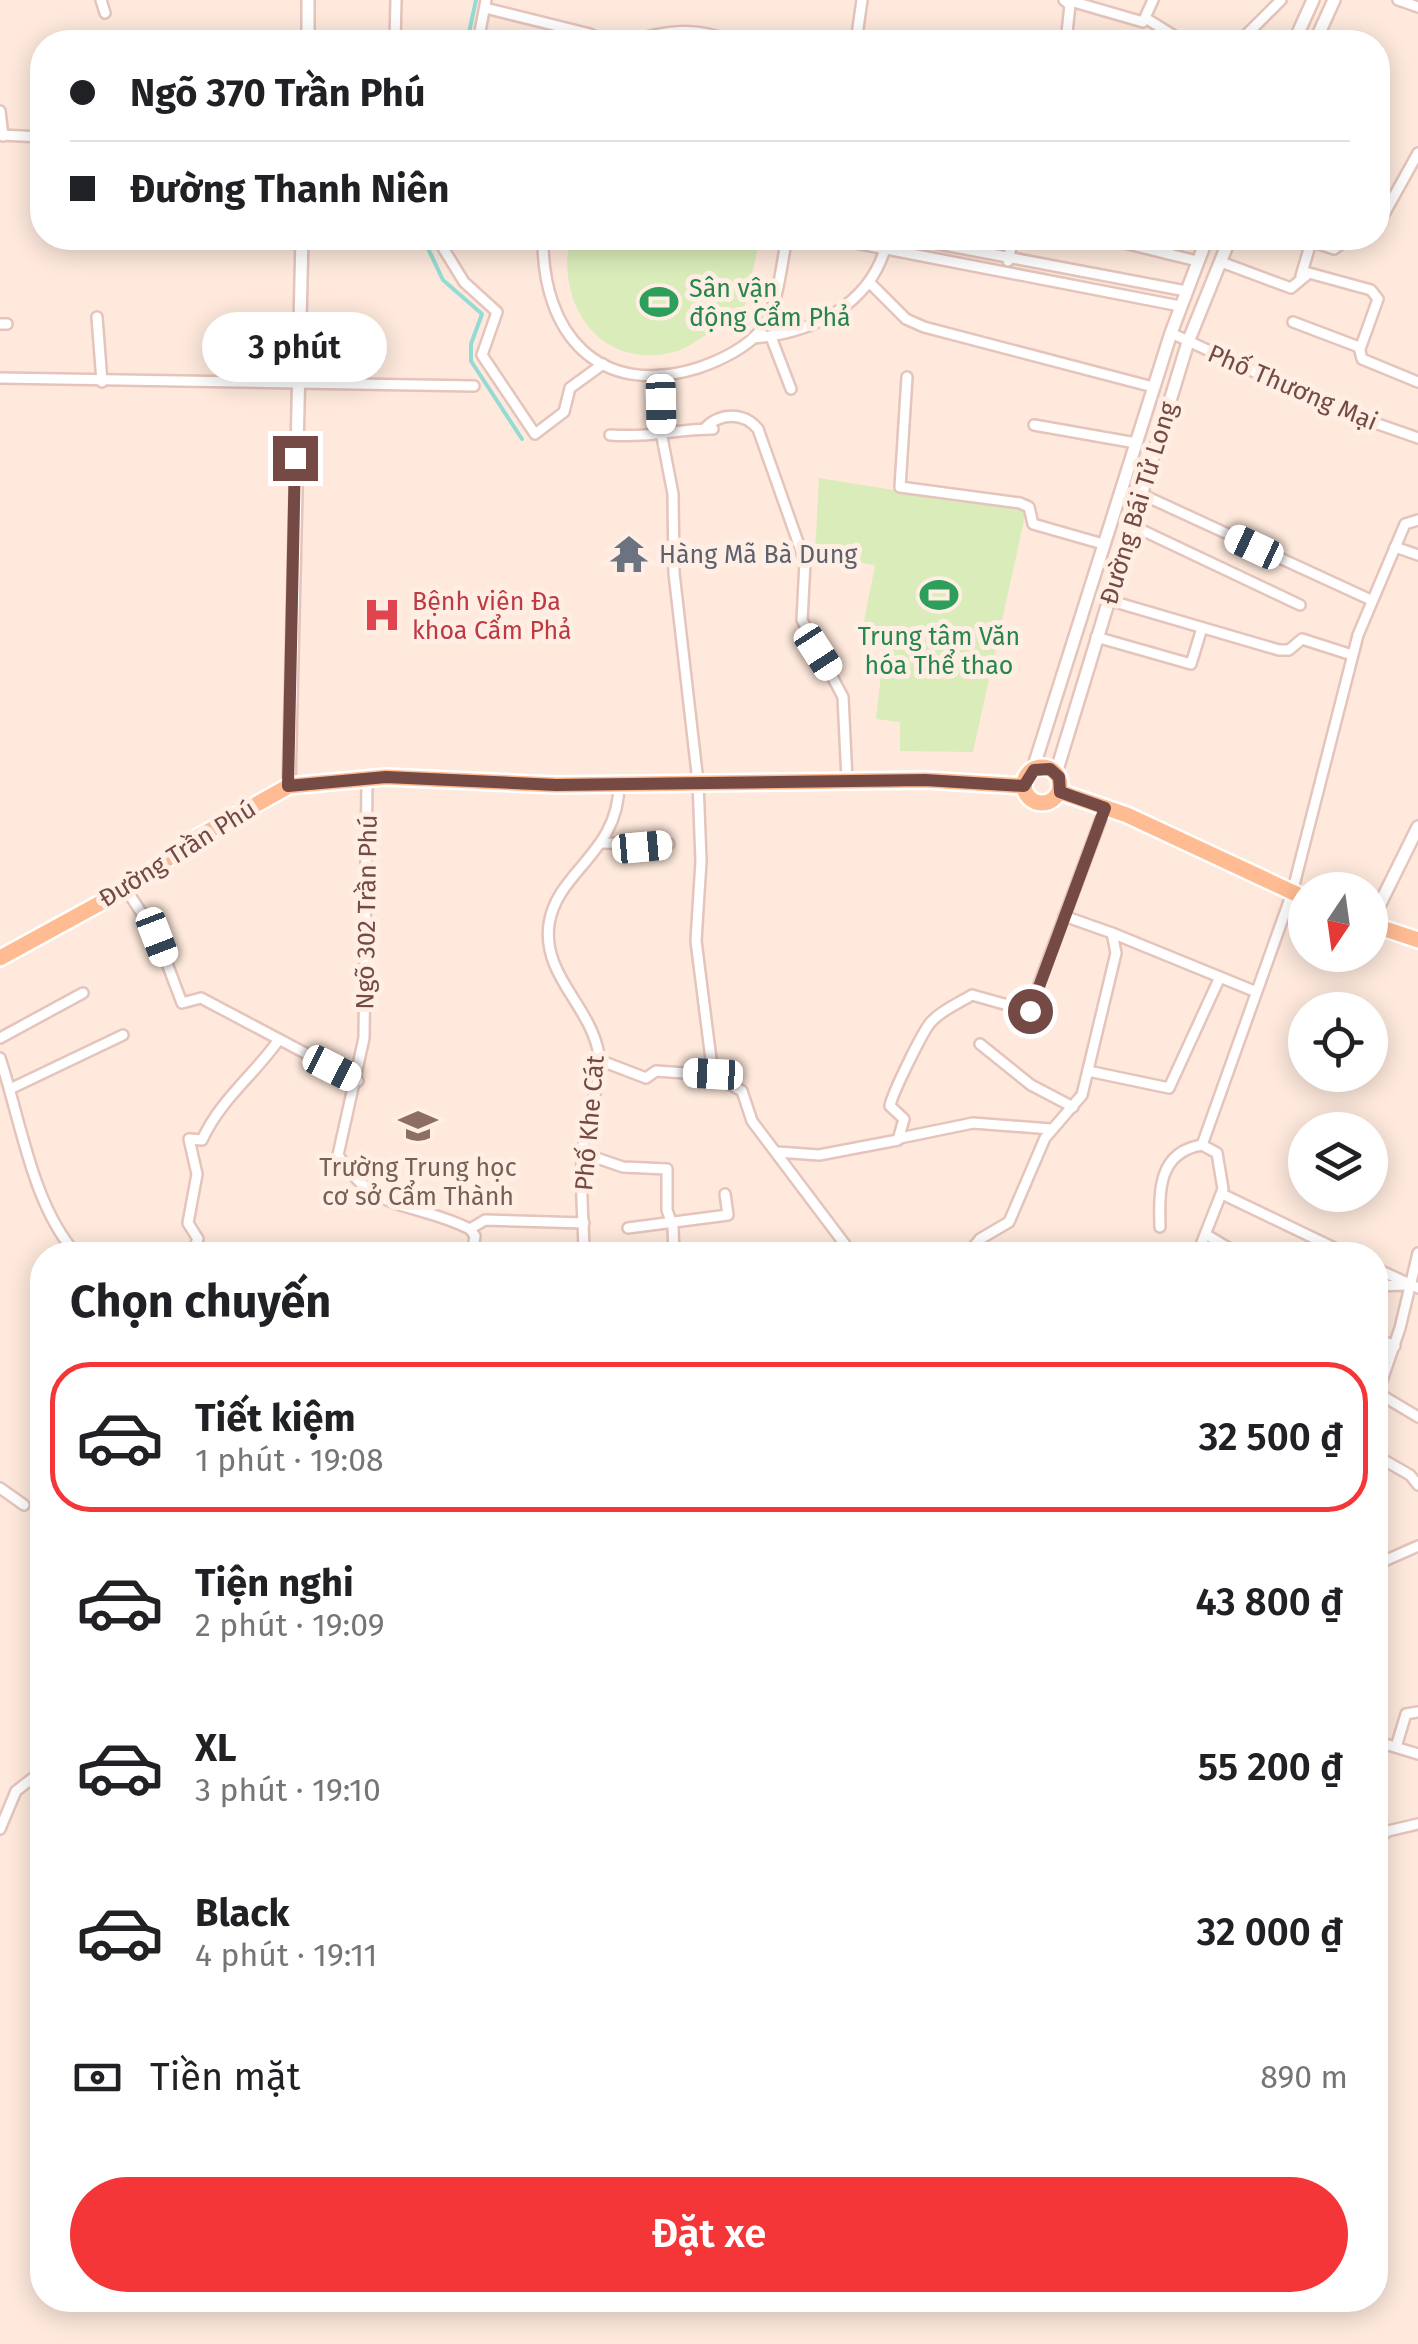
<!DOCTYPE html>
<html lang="vi">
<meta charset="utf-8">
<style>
body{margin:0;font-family:"Fira Sans",sans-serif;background:#f2f2f2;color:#202124;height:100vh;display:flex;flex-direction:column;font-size:38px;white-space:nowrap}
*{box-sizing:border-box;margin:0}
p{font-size:32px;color:#757577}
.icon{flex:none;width:55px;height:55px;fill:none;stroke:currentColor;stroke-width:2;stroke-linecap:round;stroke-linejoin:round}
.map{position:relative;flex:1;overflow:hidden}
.drawer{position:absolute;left:30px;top:1242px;width:1358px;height:1070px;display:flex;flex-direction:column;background:#fff;border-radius:40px;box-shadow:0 5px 25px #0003}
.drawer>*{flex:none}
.top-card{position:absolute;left:30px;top:30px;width:1360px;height:220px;border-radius:40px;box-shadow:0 5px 25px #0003;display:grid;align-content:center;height:220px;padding:0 40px;background:#fff}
.needle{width:65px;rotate:193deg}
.buttons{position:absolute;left:1288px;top:872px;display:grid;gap:20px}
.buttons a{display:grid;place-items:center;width:100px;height:100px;border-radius:50%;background:#fff;box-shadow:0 5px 25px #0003;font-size:50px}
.end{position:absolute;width:45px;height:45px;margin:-22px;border:12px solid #754944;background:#fff;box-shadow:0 0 0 5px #fff}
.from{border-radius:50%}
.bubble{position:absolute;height:70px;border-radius:35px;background:#fff;box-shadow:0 5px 25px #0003;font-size:32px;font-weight:600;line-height:70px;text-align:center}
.car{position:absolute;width:30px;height:60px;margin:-30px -15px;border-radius:12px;box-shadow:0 0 8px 2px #0007;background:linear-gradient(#fff 24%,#345 0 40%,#fff 0 76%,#345 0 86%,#fff 0)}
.top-card b{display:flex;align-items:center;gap:35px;height:95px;font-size:38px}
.top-card b+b{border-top:2px solid #e0e0e0}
.top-card i{width:25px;height:25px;background:#202124}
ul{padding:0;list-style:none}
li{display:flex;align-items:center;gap:30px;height:150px;margin:0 20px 15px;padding:0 20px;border:5px solid transparent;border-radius:40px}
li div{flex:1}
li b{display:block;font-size:38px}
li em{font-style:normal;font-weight:600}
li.current{border-color:#f43639}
li>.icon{width:90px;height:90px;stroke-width:1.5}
h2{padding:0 40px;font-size:45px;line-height:120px}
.pay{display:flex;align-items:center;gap:25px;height:110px;padding:0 40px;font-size:38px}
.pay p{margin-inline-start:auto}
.button{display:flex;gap:20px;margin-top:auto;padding:20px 40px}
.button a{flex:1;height:115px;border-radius:60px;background:#f43639;color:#fff;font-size:40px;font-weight:600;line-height:115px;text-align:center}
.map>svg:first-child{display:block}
.green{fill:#daecba}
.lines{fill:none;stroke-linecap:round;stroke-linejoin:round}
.stream{stroke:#95dbd5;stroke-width:4}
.minor-casing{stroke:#e4c4bb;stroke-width:14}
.tertiary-casing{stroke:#e4c4bb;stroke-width:16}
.primary-casing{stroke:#fff;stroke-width:20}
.minor{stroke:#fff;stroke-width:9}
.tertiary{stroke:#fff;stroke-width:11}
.primary{stroke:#ffbc92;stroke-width:15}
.route{stroke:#754944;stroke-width:12}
.labels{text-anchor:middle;stroke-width:10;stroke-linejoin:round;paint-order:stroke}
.leisure-label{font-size:25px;fill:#27864d;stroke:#ffeee4;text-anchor:start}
.street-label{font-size:25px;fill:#754944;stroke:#ffeee4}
.worship-label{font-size:25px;fill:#5b616d;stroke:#ffeee4;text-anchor:start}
.health-label{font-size:25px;fill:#be3a42;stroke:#ffeee4;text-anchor:start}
.education-label{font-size:25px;fill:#785e54;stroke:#ffeee4}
</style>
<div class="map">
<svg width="1418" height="2344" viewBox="0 0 1418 2344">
<rect width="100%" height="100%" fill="#fee9dc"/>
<!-- green -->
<g class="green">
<path d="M570 238H760L744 309 735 308 732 326C710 325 694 349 670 353 598 368 556 303 570 238Z"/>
<path d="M819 478 1026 511 973 752 900 751V722L876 719 885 640 862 632 875 565 815 555Z"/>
</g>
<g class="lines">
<!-- stream -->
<g class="stream">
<path d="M467 42 476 0"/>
<path d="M423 238 443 280 482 314 471 344V361L522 439"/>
</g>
<!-- minor casing -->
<g class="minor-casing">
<g id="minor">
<path d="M101 0 105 13"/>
<path d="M1064 0 1070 5 1066 42"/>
<path d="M1067 0 1143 22 1153 0"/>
<path d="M1398 0 1418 7"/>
<path d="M485 8 590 34 607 42"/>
<path d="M1147 19 1184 42"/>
<path d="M395 42 396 0"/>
<path d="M478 42 486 0"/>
<path d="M629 42C666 30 697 26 733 42"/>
<path d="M856 42 862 0"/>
<path d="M1239 42 1281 0"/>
<path d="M0 111 3 136"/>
<path d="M0 135 42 137"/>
<path d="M1378 225 1418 153"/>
<path d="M437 238 464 282 497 312 482 355 535 434 564 412 570 388 603 364"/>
<path d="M543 238C542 333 598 399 698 368 719 361 751 346 763 327 779 303 781 265 787 238"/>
<path d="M829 238 1180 306"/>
<path d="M907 238 1186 291"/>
<path d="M1104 238 1197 261"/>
<path d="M1301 238 1334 249 1349 238"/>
<path d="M1168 254 1172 238"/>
<path d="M1008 261 1013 238"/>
<path d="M1221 262 1291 288 1309 273 1371 290 1378 299 1360 349"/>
<path d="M1301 276 1311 242"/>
<path d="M869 282 906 319 924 327 1153 387"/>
<path d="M97 317 102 382"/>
<path d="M1293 322 1359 347 1362 359 1418 382"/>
<path d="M0 324H7"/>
<path d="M1171 333 1332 408 1418 438"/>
<path d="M771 337 791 389"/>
<path d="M753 338C815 333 874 303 888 238"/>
<path d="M661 375V432L673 494 674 573 698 782 701 861 696 941 713 1075 742 1091 752 1121 853 1255"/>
<path d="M907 377 900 487 1020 503 1029 507 1033 524 1103 544"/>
<path d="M0 378 474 386"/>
<path d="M1034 425 1136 443"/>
<path d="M704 429C719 413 743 411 758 429L805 562 802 620 843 697 847 780"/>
<path d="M610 435C651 438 676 429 713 429"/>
<path d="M1141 494 1371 600"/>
<path d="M1131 525 1300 605"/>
<path d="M1395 547 1418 555"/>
<path d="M1108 600 1279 650H1289L1302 639 1352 655"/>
<path d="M1096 637 1191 664 1202 628"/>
<path d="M367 780 364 1038 338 1155C376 1215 414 1201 470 1229L475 1236 472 1255"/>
<path d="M601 843 669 844"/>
<path d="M126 889 157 937 182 1003 201 998 358 1081"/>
<path d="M1292 893 1358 635 1405 524 1418 520"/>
<path d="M1112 933 1254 991"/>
<path d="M0 1038 83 993"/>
<path d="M980 1044 1031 1085 1073 1107"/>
<path d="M0 1058C21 1121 32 1205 77 1255"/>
<path d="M599 1060 646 1078 656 1071 713 1075"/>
<path d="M1088 1071 1169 1088 1220 977"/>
<path d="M10 1089 123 1035"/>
<path d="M900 1138 973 1123 1051 1129"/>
<path d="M1202 1145 1292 893"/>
<path d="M777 1152 819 1155 898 1140 904 1119 890 1106C892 1094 924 1028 932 1021 942 1010 959 1003 972 995L1029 1011 1105 808"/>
<path d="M582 1153 623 1167 667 1169V1210L673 1227 674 1255"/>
<path d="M1222 1194 1349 1255"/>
<path d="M1160 1227C1159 1191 1158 1152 1202 1145"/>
<path d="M628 1228 728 1215 725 1194"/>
<path d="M470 1229 485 1220 584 1223"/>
<path d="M1207 1235 1240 1255"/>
<path d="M972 1248 990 1255"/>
<path d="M191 1255 198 1239 188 1223 197 1174 189 1139 202 1140C221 1099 252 1077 278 1041"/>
<path d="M584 1255C584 1220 579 1183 583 1148 586 1117 604 1081 598 1050 588 1004 542 974 549 924 557 871 619 853 619 784"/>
<path d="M832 1255 851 1251"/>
<path d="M967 1255 980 1239 1009 1222 1045 1138 1082 1095 1116 953 1112 933 1064 916"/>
<path d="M1197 1255 1223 1189 1217 1153 1202 1145"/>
<path d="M1375 1268 1418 1288"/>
<path d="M1375 1286 1407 1285"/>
<path d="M1375 1338 1395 1346"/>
<path d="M1378 1393 1418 1417"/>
<path d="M1375 1401 1400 1328 1418 1253"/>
<path d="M1375 1455 1410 1475 1418 1485"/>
<path d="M0 1488 24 1505"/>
<path d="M1375 1565 1418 1546"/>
<path d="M1375 1741 1418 1754"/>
<path d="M1396 1747 1406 1714 1418 1712"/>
<path d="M0 1829 16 1791 42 1771"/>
<path d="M1375 1841 1388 1831 1418 1824"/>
</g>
</g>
<!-- tertiary casing -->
<g class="tertiary-casing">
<g id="tertiary">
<path d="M308 42V0"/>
<path d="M1294 42 1313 0"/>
<path d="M1315 42 1334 0"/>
<path d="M1033 769 1171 333 1207 238"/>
<path d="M1056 773 1188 342 1230 238"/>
<path d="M289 786 302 238"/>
<path d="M1370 924 1418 827"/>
</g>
</g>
<!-- primary casing -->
<g class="primary-casing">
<g id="primary">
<circle cx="1042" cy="785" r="18"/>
<path d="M1060 792 1127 815 1305 898"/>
<path d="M1370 924 1418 940"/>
<path d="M0 958 126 889 198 837 289 786 386 777 556 785 925 780 1024 786"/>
</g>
</g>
<!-- minor -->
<use href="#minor" class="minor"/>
<!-- tertiary -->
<use href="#tertiary" class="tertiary"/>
<!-- primary -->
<use href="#primary" class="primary"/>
</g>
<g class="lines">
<!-- route -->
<path class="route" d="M295 458 288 786 386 777 556 785 925 780 1024 786 1034 770 1050 769 1059 777 1060 792 1105 808 1030 1011"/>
</g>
<!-- icons -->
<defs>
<g id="stadium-bare" transform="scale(3)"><path d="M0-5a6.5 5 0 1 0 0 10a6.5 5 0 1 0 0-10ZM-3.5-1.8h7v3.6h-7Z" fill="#2e9e5b" stroke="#ffeee4" stroke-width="2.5" paint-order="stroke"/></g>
<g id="temple-bare" transform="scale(3)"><path d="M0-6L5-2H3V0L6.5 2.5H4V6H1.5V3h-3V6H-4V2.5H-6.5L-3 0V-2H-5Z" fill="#6b7280" stroke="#ffeee4" stroke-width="2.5" paint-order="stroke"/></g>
<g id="hospital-bare" transform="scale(3)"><path d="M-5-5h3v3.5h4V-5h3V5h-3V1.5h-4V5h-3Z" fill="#e0444e" stroke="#ffeee4" stroke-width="2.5" paint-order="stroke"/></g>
<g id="school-bare" transform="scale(3)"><path d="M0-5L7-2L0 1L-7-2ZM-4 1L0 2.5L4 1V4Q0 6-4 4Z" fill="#8d6e63" stroke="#ffeee4" stroke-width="2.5" paint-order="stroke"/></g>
</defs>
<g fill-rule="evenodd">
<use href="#stadium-bare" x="659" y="302"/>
<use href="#temple-bare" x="629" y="554"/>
<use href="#stadium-bare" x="939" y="595"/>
<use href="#hospital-bare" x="382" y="615"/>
<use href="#school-bare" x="418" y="1126"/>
</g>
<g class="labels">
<!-- leisure labels -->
<g class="leisure-label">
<text x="689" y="297">Sân vận<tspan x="689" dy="29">động Cẩm Phả</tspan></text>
<text x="939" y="645" text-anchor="middle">Trung tâm Văn<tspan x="939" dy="29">hóa Thể thao</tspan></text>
</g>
<!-- street labels -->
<g class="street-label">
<text transform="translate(1293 387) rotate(23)" y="9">Phố Thương Mại</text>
<text transform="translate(1138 503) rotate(-73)" y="9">Đường Bái Tử Long</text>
<text transform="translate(177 853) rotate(-32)" y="9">Đường Trần Phú</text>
<text transform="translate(366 912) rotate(-89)" y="9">Ngõ 302 Trần Phú</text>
<text transform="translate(589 1123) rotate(-85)" y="9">Phố Khe Cát</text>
</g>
<!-- worship labels -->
<g class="worship-label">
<text x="659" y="563">Hàng Mã Bà Dung</text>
</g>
<!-- health labels -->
<g class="health-label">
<text x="412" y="610">Bệnh viện Đa<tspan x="412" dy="29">khoa Cẩm Phả</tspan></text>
</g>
<!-- education labels -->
<g class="education-label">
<text x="418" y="1176">Trường Trung học<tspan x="418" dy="29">cơ sở Cẩm Thành</tspan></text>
</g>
</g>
</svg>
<div class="buttons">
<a><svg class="needle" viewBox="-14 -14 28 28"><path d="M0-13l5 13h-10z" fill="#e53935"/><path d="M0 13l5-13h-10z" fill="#757577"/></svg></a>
<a><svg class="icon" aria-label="locate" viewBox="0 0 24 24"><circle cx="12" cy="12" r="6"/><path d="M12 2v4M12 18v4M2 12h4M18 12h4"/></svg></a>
<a><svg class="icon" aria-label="layers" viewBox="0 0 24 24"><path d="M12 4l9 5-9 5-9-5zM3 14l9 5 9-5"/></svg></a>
</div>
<i class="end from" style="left:1030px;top:1011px"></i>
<i class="end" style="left:295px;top:458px"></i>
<div class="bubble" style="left:202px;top:312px;width:185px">3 phút</div>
<i class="car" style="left:661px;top:404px;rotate:179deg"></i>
<i class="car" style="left:1254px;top:547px;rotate:295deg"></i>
<i class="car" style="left:818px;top:652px;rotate:147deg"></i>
<i class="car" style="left:642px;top:847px;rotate:85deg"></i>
<i class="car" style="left:157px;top:937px;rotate:159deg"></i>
<i class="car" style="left:332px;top:1068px;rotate:117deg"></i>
<i class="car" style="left:713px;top:1074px;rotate:273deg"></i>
<div class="top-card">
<b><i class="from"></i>Ngõ 370 Trần Phú</b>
<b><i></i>Đường Thanh Niên</b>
</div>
<section class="drawer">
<h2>Chọn chuyến</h2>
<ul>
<li class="current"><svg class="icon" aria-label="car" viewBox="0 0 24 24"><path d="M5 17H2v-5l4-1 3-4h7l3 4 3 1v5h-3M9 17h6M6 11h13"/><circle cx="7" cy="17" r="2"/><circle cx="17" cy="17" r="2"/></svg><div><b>Tiết kiệm</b><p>1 phút · 19:08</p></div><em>32 500 ₫</em></li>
<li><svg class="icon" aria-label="car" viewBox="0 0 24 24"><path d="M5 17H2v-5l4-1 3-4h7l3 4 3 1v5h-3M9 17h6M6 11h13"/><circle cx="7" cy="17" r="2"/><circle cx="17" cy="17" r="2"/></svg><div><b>Tiện nghi</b><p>2 phút · 19:09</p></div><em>43 800 ₫</em></li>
<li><svg class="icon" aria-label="car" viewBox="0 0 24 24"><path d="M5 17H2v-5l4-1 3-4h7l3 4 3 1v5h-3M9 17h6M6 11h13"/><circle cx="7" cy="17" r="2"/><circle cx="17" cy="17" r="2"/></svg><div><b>XL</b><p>3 phút · 19:10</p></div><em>55 200 ₫</em></li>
<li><svg class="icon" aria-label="car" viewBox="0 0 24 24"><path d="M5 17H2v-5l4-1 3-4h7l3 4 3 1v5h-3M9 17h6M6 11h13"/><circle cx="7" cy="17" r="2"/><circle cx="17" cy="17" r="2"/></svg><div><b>Black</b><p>4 phút · 19:11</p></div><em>32 000 ₫</em></li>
</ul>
<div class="pay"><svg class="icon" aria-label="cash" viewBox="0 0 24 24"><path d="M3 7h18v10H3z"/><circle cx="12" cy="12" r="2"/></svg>Tiền mặt<p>890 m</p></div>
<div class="button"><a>Đặt xe</a></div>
</section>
</div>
